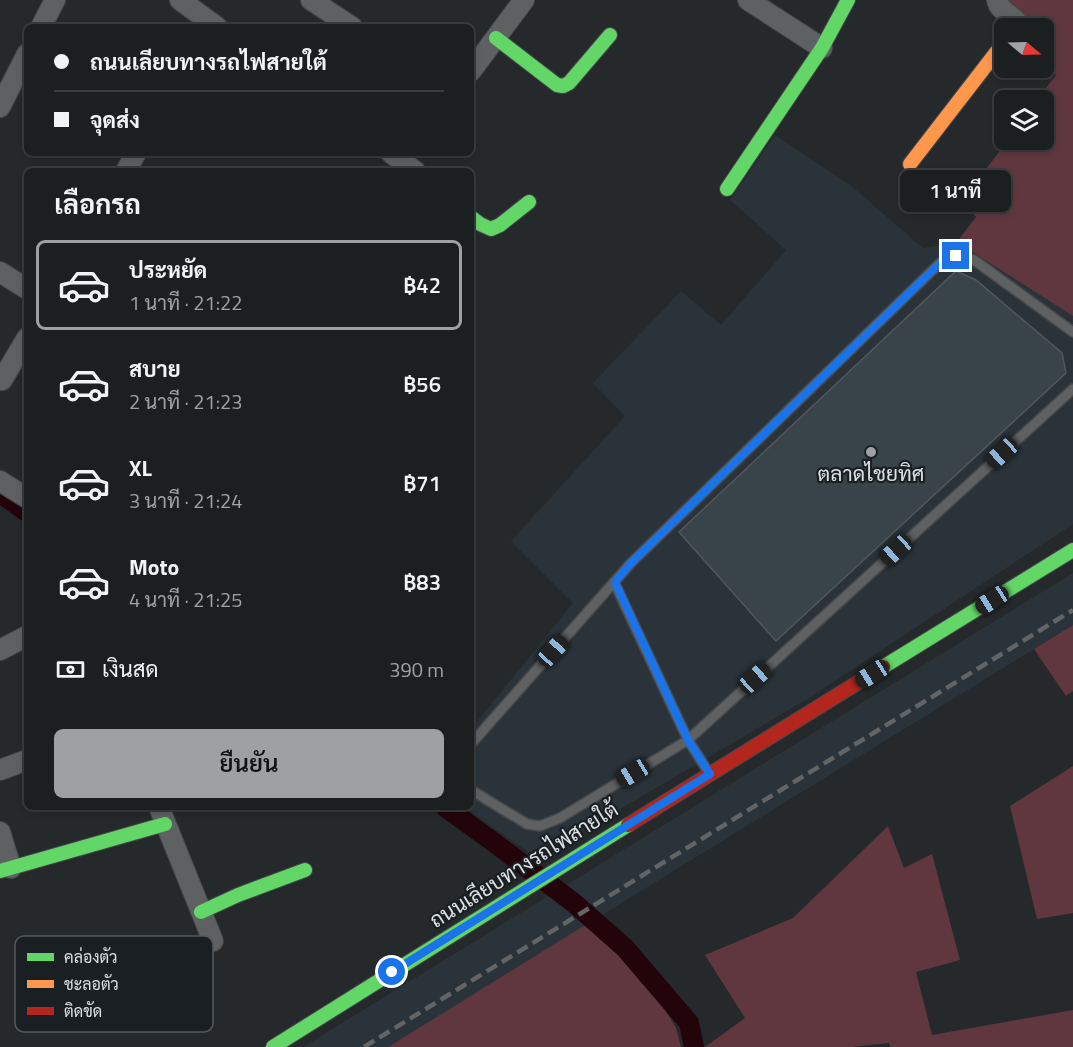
<!DOCTYPE html>
<html lang="th">
<meta charset="utf-8">
<style>
body{margin:0;font-family:"Titillium Web",Sarabun,sans-serif;background:#252729;color:#f1f3f6;height:100vh;display:flex;flex-direction:column;font-size:22px;white-space:nowrap}
*{box-sizing:border-box;margin:0}
p{font-size:20px;color:#a0a2a5}
.icon{flex:none;width:33px;height:33px;fill:none;stroke:currentColor;stroke-width:2;stroke-linecap:round;stroke-linejoin:round}
.map{position:relative;flex:1;overflow:hidden}
.drawer{position:absolute;left:24px;top:168px;width:450px;height:642px;display:flex;flex-direction:column;background:#1c1f20;border-radius:9px;box-shadow:0 3px 9px #0003,0 0 0 2px #3a3d3e}
.drawer>*{flex:none}
.hud{position:absolute;left:24px;top:24px;width:450px;height:132px;border-radius:9px;box-shadow:0 3px 9px #0003,0 0 0 2px #3a3d3e;display:grid;align-content:center;height:132px;padding:0 30px;background:#1c1f20}
.needle{width:39px;rotate:109deg}
.buttons{position:absolute;left:994px;top:18px;display:grid;gap:12px}
.buttons a{display:grid;place-items:center;width:60px;height:60px;border-radius:9px;background:#1c1f20;box-shadow:0 3px 9px #0003,0 0 0 2px #3a3d3e;font-size:30px}
.end{position:absolute;width:27px;height:27px;margin:-14px;border:8px solid #1a73e8;background:#fff;box-shadow:0 0 0 3px #fff}
.from{border-radius:50%}
.bubble{position:absolute;height:42px;border-radius:9px;background:#1c1f20;box-shadow:0 3px 9px #0003,0 0 0 2px #3a3d3e;font-size:20px;font-weight:600;line-height:42px;text-align:center}
.car{position:absolute;width:18px;height:36px;margin:-18px -9px;border-radius:8px;box-shadow:0 0 4px 2px #0007;background:linear-gradient(#222 24%,#8ab4d8 0 40%,#222 0 76%,#8ab4d8 0 86%,#222 0)}
.hud b{display:flex;align-items:center;gap:21px;height:57px;font-size:22px}
.hud b+b{border-top:2px solid #3a3d3e}
.hud i{width:15px;height:15px;background:#f1f3f6}
ul{padding:0;list-style:none}
li{display:flex;align-items:center;gap:18px;height:90px;margin:0 12px 9px;padding:0 18px;border:3px solid transparent;border-radius:9px}
li div{flex:1}
li b{display:block;font-size:22px}
li em{font-style:normal;font-weight:600}
li.active{border-color:#9da1a3}
li>.icon{width:54px;height:54px;stroke-width:1.5}
h2{padding:0 30px;font-size:27px;line-height:72px}
.pay{display:flex;align-items:center;gap:15px;height:66px;padding:0 30px;font-size:22px}
.pay p{margin-inline-start:auto}
.button{display:flex;gap:12px;margin-top:auto;padding:12px 30px}
.button a{flex:1;height:69px;border-radius:9px;background:#9da1a3;color:#111;font-size:24px;font-weight:600;line-height:69px;text-align:center}
.map>svg:first-child{display:block}
.built{fill:#293339}
.green{fill:#60373f}
.lines{fill:none;stroke-linecap:round;stroke-linejoin:round}
.canal{stroke:#23040a;stroke-width:20}
.building{fill:#38434a;stroke:#545758;stroke-width:1.5}
.lane-casing{stroke:#454749;stroke-width:12}
.street-casing{stroke:#454749;stroke-width:22}
.fast-casing{stroke:#454749;stroke-width:16}
.slow-casing{stroke:#454749;stroke-width:16}
.jam-casing{stroke:#454749;stroke-width:16}
.lane{stroke:#5e6061;stroke-width:9}
.street{stroke:#5e6061;stroke-width:20}
.fast{stroke:#63d668;stroke-width:14}
.slow{stroke:#ff974d;stroke-width:14}
.jam{stroke:#b3261e;stroke-width:14}
.rail{stroke:#626466;stroke-width:4.5;stroke-dasharray:12 6;stroke-linecap:butt}
.route{stroke:#1a73e8;stroke-width:8}
.poi-dot{fill:#9da1a3;stroke:#1a1f23;stroke-width:2}
.labels{text-anchor:middle;stroke-width:4.5;stroke-linejoin:round;paint-order:stroke}
.poi-label{font-size:21px;fill:#dde1e3;stroke:#1a1f23}
.street-label{font-size:21px;fill:#dde1e3;stroke:#1a1f23}
.key{fill:#1a1f23;stroke:#54595d;stroke-width:1.5}
.key-label{font-size:16px;fill:#dde1e3}
</style>
<div class="map">
<svg width="1073" height="1047" viewBox="0 0 1073 1047">
<rect width="100%" height="100%" fill="#26292b"/>
<!-- built -->
<g class="built">
<path d="M775 135 850 185 923 248 957 242 1073 316V524L809 698 537 858 464 807H471V729L573 603 511 541 625 416 593 383 681 291 721 325 786 250 730 200Z"/>
<path d="M1073 573V625L388 1047H303Z"/>
</g>
<!-- green -->
<g class="green">
<path d="M999 0H1073V316L957 242 976 217 962 201 1008 140H1044V100H1037L1056 75 1044 63V28H1008L990 11Z"/>
<path d="M1073 625V691L1066 696 1034 649Z"/>
<path d="M1073 766V913L1037 919 1010 806Z"/>
<path d="M888 826 904 868 932 854 960 960 916 972 932 1035 1073 1010V1047H890L889 1043 852 1047H705L745 1018 705 955 793 918Z"/>
<path d="M590 922 656 995 676 1028 681 1047H388Z"/>
</g>
<g class="lines">
<!-- canal -->
<g class="canal">
<path d="M0 493 27 512"/>
<path d="M445 807 492 841 574 903 625 948 689 1023 694 1047"/>
</g>
</g>
<!-- building -->
<path class="building" d="M956 271 976 280 1062 353 1066 373 776 641 679 532Z"/>
<g class="lines">
<!-- lane casing -->
<g class="lane-casing">
<g id="lane">
<path d="M614 582 688 740 709 773"/>
<path d="M471 744 631 563 940 263 956 256 974 260 1073 332"/>
<path d="M471 790 527 824 540 826 560 818 688 740 1073 389"/>
</g>
</g>
<!-- street casing -->
<g class="street-casing">
<g id="street">
<path d="M180 0 217 27"/>
<path d="M311 0 352 27"/>
<path d="M748 0 822 48"/>
<path d="M997 0C999 11 1011 14 1017 22L1015 28"/>
<path d="M41 27 55 0"/>
<path d="M471 71 524 0"/>
<path d="M0 107 27 54"/>
<path d="M391 153 415 171"/>
<path d="M126 171 136 153"/>
<path d="M0 272 27 289"/>
<path d="M2 380 27 338"/>
<path d="M0 481 27 498"/>
<path d="M0 650 27 636"/>
<path d="M0 770 27 760"/>
<path d="M159 807 213 941"/>
<path d="M0 832 11 868"/>
</g>
</g>
<!-- fast casing -->
<g class="fast-casing">
<g id="fast">
<path d="M496 38 557 85 563 86 569 83 610 35"/>
<path d="M727 189 822 48 848 0"/>
<path d="M471 217 480 224 491 229 500 225 529 202"/>
<path d="M883 667 1073 550"/>
<path d="M0 871 165 824"/>
<path d="M201 912 238 895 305 870"/>
<path d="M273 1047 628 825"/>
</g>
</g>
<!-- slow casing -->
<g class="slow-casing">
<path id="slow" d="M910 164 1005 41"/>
</g>
<!-- jam casing -->
<g class="jam-casing">
<path id="jam" d="M628 825 883 667"/>
</g>
<!-- lane -->
<use href="#lane" class="lane"/>
<!-- street -->
<use href="#street" class="street"/>
<!-- fast -->
<use href="#fast" class="fast"/>
<!-- slow -->
<use href="#slow" class="slow"/>
<!-- jam -->
<use href="#jam" class="jam"/>
<!-- rail -->
<path class="rail" d="M364 1047 1073 610"/>
</g>
<g class="lines">
<!-- route -->
<path class="route" d="M392 972 710 774 688 740 615 582 631 563 940 263 956 256"/>
</g>
<!-- markers -->
<circle class="poi-dot" cx="871" cy="452" r="6"/>
<g class="labels">
<!-- poi labels -->
<g class="poi-label">
<text x="871" y="481">ตลาดไชยทิศ</text>
</g>
<!-- street labels -->
<g class="street-label">
<text transform="translate(524 865) rotate(-32)" y="7">ถนนเลียบทางรถไฟสายใต้</text>
</g>
</g>
<!-- legend -->
<rect x="15" y="936" width="198" height="96" rx="9" class="key"/>
<rect x="27" y="953" width="27" height="8" fill="#63d668"/>
<rect x="27" y="980" width="27" height="8" fill="#ff974d"/>
<rect x="27" y="1007" width="27" height="8" fill="#b3261e"/>
<g class="key-label">
<text x="64" y="963">คล่องตัว</text>
<text x="64" y="990">ชะลอตัว</text>
<text x="64" y="1017">ติดขัด</text>
</g>
</svg>
<div class="buttons">
<a><svg class="needle" viewBox="-14 -14 28 28"><path d="M0-13l5 13h-10z" fill="#e53935"/><path d="M0 13l5-13h-10z" fill="#a0a2a5"/></svg></a>
<a><svg class="icon" aria-label="layers" viewBox="0 0 24 24"><path d="M12 4l9 5-9 5-9-5zM3 14l9 5 9-5"/></svg></a>
</div>
<i class="end from" style="left:392px;top:972px"></i>
<i class="end" style="left:956px;top:256px"></i>
<div class="bubble" style="left:900px;top:170px;width:111px">1 นาที</div>
<i class="car" style="left:1002px;top:453px;rotate:228deg"></i>
<i class="car" style="left:896px;top:550px;rotate:228deg"></i>
<i class="car" style="left:992px;top:600px;rotate:238deg"></i>
<i class="car" style="left:553px;top:651px;rotate:42deg"></i>
<i class="car" style="left:872px;top:674px;rotate:238deg"></i>
<i class="car" style="left:755px;top:678px;rotate:48deg"></i>
<i class="car" style="left:633px;top:773px;rotate:239deg"></i>
<div class="hud">
<b><i class="from"></i>ถนนเลียบทางรถไฟสายใต้</b>
<b><i></i>จุดส่ง</b>
</div>
<section class="drawer">
<h2>เลือกรถ</h2>
<ul>
<li class="active"><svg class="icon" aria-label="car" viewBox="0 0 24 24"><path d="M5 17H2v-5l4-1 3-4h7l3 4 3 1v5h-3M9 17h6M6 11h13"/><circle cx="7" cy="17" r="2"/><circle cx="17" cy="17" r="2"/></svg><div><b>ประหยัด</b><p>1 นาที · 21:22</p></div><em>฿42</em></li>
<li><svg class="icon" aria-label="car" viewBox="0 0 24 24"><path d="M5 17H2v-5l4-1 3-4h7l3 4 3 1v5h-3M9 17h6M6 11h13"/><circle cx="7" cy="17" r="2"/><circle cx="17" cy="17" r="2"/></svg><div><b>สบาย</b><p>2 นาที · 21:23</p></div><em>฿56</em></li>
<li><svg class="icon" aria-label="car" viewBox="0 0 24 24"><path d="M5 17H2v-5l4-1 3-4h7l3 4 3 1v5h-3M9 17h6M6 11h13"/><circle cx="7" cy="17" r="2"/><circle cx="17" cy="17" r="2"/></svg><div><b>XL</b><p>3 นาที · 21:24</p></div><em>฿71</em></li>
<li><svg class="icon" aria-label="car" viewBox="0 0 24 24"><path d="M5 17H2v-5l4-1 3-4h7l3 4 3 1v5h-3M9 17h6M6 11h13"/><circle cx="7" cy="17" r="2"/><circle cx="17" cy="17" r="2"/></svg><div><b>Moto</b><p>4 นาที · 21:25</p></div><em>฿83</em></li>
</ul>
<div class="pay"><svg class="icon" aria-label="cash" viewBox="0 0 24 24"><path d="M3 7h18v10H3z"/><circle cx="12" cy="12" r="2"/></svg>เงินสด<p>390 m</p></div>
<div class="button"><a>ยืนยัน</a></div>
</section>
</div>
